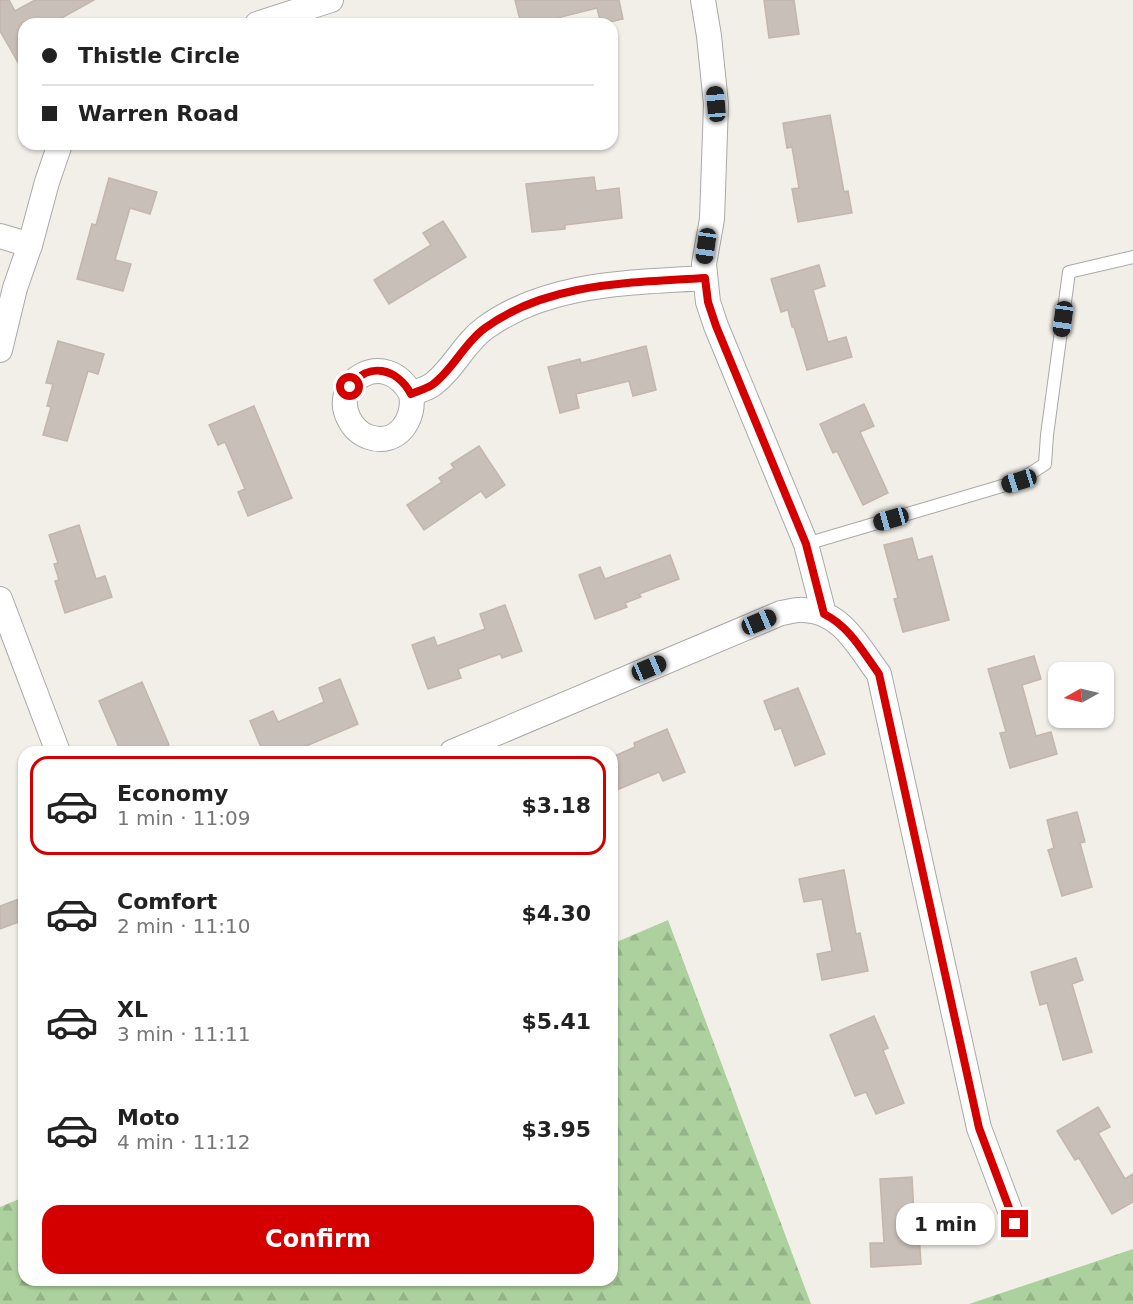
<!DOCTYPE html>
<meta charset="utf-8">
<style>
body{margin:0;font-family:"DejaVu Sans",sans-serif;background:#f6f6f6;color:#222;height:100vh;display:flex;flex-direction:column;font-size:22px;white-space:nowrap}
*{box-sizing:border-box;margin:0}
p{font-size:20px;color:#767676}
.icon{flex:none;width:33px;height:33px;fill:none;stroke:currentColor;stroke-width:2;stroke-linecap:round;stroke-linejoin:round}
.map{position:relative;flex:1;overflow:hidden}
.sheet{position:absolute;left:18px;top:746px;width:600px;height:540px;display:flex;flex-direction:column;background:#fff;border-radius:18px;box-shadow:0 2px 4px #0004}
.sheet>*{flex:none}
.hud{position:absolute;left:18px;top:18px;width:600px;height:132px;border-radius:18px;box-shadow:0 2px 4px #0004;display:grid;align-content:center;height:132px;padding:0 24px;background:#fff}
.needle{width:39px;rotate:262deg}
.controls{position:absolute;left:1048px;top:662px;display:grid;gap:12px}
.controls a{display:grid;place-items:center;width:66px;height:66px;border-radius:12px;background:#fff;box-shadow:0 2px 4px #0004;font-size:30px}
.end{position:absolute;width:27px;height:27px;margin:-14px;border:8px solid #d40000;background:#fff;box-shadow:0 0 0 3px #fff}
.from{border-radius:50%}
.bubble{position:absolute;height:42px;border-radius:18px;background:#fff;box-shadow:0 2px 4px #0004;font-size:20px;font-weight:700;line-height:42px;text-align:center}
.car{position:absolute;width:18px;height:36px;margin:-18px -9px;border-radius:8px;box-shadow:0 0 4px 2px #0007;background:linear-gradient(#222 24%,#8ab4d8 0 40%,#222 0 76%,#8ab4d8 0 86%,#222 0)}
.hud b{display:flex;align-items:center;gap:21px;height:57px;font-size:22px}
.hud b+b{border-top:2px solid #e0e0e0}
.hud i{width:15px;height:15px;background:#222}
ul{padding:10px 0 0;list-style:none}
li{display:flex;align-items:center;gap:18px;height:99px;margin:0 12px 9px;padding:0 12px;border:3px solid transparent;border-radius:18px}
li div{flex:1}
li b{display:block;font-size:22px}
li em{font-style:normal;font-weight:700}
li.on{border-color:#d40000}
li>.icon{width:54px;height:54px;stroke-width:1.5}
.cta{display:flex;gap:12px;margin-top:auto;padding:12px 24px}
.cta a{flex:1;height:69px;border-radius:18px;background:#d40000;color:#fff;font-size:24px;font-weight:700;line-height:69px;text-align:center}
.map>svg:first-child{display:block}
.forest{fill:url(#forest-firs)}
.building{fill:#c7bfb8;stroke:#c4b6ab;stroke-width:1.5}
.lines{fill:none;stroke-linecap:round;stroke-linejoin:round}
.lane-casing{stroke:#a9a9a9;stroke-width:14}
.street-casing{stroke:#a9a9a9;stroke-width:26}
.lane{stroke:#fff;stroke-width:12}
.street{stroke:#fff;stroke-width:24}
.route{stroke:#d40000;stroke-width:8}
</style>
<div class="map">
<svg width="1133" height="1304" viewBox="0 0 1133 1304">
<defs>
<pattern id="forest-firs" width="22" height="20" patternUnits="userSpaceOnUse" patternTransform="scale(1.5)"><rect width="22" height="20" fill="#add19e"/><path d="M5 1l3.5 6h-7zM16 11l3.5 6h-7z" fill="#95b388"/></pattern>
</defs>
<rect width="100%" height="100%" fill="#f2efe9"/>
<!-- forest -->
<g class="forest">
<path d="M668 920 811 1304H0V1207L24 1197V1280H612V944Z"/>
<path d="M1133 1249V1304H969Z"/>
</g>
<!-- building -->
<g class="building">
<path d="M0 0H9L15 11 35 0H94L51 24H24V73L0 31Z"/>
<path d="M515 0H619L623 19 601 24 597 8 545 21V24H521Z"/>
<path d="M764 0H794L799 34 769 38Z"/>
<path d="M830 115 844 192 848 191 852 213 798 222 792 189 799 188 792 147 787 148 783 123Z"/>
<path d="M594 177 596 191 619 188 622 218 565 225V229L532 232 526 184Z"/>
<path d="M109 178 157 192 150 214 130 208 115 260 131 264 123 291 77 279 92 224 96 225Z"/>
<path d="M443 221 466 257 389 304 374 280 431 245 423 233Z"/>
<path d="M819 265 825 286 813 290 828 342 846 337 852 357 807 370 794 327H792L788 310 781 312 771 279Z"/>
<path d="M58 341 104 354 98 374 88 371 67 441 43 435 51 407 47 406 53 384 46 383Z"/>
<path d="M646 346 656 390 633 396 629 381 576 394 579 408 560 413 548 367 580 359 581 363Z"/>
<path d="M864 404 874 426 860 432 888 493 863 505 837 451 833 453 820 424Z"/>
<path d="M254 406 292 498 248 516 238 492 245 489 225 442 218 445 209 425Z"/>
<path d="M479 446 505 485 486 498 481 491 424 530 407 505 442 482 439 478 454 468 451 464Z"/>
<path d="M79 525 96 579 105 576 112 597 65 613 55 581 59 580 54 564 58 563 49 535Z"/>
<path d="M912 538 918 560 932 556 949 620 903 632 894 599 898 598 884 545Z"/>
<path d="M670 555 679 579 639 594 641 597 625 603 627 607 595 619 579 575 600 567 605 579Z"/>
<path d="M505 605 522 651 502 658 500 654 458 669 461 678 428 689 412 645 434 637 437 646 485 629 480 614Z"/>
<path d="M1034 656 1041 679 1022 685 1036 736 1051 732 1057 754 1010 768 1000 733 1006 732 988 669Z"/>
<path d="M340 679 358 724 292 752H263L250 721 273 711 278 722 324 702 319 688Z"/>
<path d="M142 682 169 745 154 752H121L99 701Z"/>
<path d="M798 688 825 754 795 766 781 728 775 730 764 701Z"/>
<path d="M667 729 685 772 663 781 659 772 612 792V757L635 747 634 743Z"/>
<path d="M1077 812 1085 842 1080 843 1092 887 1062 896 1048 850 1054 848 1047 820Z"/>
<path d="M844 870 856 934 860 933 868 971 822 980 817 954 832 951 822 899 804 902 799 879Z"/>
<path d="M24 897V920L0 929V906Z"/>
<path d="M1076 958 1083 980 1072 984 1092 1052 1063 1060 1047 1003 1040 1005 1031 972Z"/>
<path d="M874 1016 888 1048 883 1050 904 1103 876 1114 866 1092 855 1096 830 1035Z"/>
<path d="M1098 1107 1110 1127 1098 1133 1125 1179 1133 1174V1202L1112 1214 1079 1158 1075 1160 1057 1131Z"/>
<path d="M912 1177 915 1232H919L921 1264 871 1267 870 1243H884L880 1179Z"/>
</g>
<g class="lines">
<!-- lane casing -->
<g class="lane-casing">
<path id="lane" d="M806 544 1019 481 1045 464 1047 435 1069 272 1133 257"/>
</g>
<!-- street casing -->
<g class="street-casing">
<g id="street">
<path d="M703 0 709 36 716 104 712 219 704 264 708 302 716 326 806 544 824 614"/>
<path d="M257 24 331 0"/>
<path d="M0 236 30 245"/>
<path d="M0 350 15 288 30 245 47 182 60 144"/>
<path d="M411 394C386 347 329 381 349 419 353 427 360 434 369 437 397 447 416 419 411 394 418 391 426 389 432 385 453 370 464 343 485 328 548 282 630 283 705 278"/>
<path d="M0 599 58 752"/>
<path d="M452 752 781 613C788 612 797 609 804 610 842 611 859 648 879 674L979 1128 1015 1224"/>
</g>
</g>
<!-- lane -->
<use href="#lane" class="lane"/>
<!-- street -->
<use href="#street" class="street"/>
</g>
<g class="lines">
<!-- route -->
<path class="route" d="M350 387C368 361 397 368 411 394 417 391 426 389 432 385 453 370 464 343 485 328 548 282 630 283 705 278L708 302 716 326 806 544 824 614C849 626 863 652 879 674L979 1128 1015 1224"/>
</g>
</svg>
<div class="controls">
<a><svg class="needle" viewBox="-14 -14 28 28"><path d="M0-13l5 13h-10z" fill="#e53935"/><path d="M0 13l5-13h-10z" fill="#767676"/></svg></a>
</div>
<i class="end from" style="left:350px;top:387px"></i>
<i class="end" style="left:1015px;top:1224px"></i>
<div class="bubble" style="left:896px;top:1203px;width:99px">1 min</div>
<i class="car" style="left:716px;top:104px;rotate:355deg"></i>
<i class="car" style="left:706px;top:246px;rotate:188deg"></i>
<i class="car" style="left:1063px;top:319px;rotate:188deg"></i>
<i class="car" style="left:1019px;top:481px;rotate:253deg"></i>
<i class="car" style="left:891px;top:519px;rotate:254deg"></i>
<i class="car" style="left:759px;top:622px;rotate:67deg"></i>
<i class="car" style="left:649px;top:668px;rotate:67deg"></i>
<div class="hud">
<b><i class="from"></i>Thistle Circle</b>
<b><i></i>Warren Road</b>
</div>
<section class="sheet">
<ul>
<li class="on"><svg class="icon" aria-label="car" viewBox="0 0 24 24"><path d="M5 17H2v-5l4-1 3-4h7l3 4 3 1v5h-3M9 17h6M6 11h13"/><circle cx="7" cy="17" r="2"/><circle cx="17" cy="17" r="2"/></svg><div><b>Economy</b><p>1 min · 11:09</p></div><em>$3.18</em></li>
<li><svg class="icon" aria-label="car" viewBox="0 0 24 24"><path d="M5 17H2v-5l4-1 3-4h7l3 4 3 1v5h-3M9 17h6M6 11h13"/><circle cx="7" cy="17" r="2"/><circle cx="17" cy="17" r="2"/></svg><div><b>Comfort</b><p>2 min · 11:10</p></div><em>$4.30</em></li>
<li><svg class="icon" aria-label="car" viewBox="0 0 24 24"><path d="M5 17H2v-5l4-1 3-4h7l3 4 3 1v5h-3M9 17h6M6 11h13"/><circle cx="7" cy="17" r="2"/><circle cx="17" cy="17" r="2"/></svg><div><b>XL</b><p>3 min · 11:11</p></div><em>$5.41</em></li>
<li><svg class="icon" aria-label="car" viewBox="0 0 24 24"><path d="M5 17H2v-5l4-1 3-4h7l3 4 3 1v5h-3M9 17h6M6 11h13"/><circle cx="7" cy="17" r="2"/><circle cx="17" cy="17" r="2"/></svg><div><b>Moto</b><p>4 min · 11:12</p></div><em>$3.95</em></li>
</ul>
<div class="cta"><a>Confirm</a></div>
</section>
</div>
